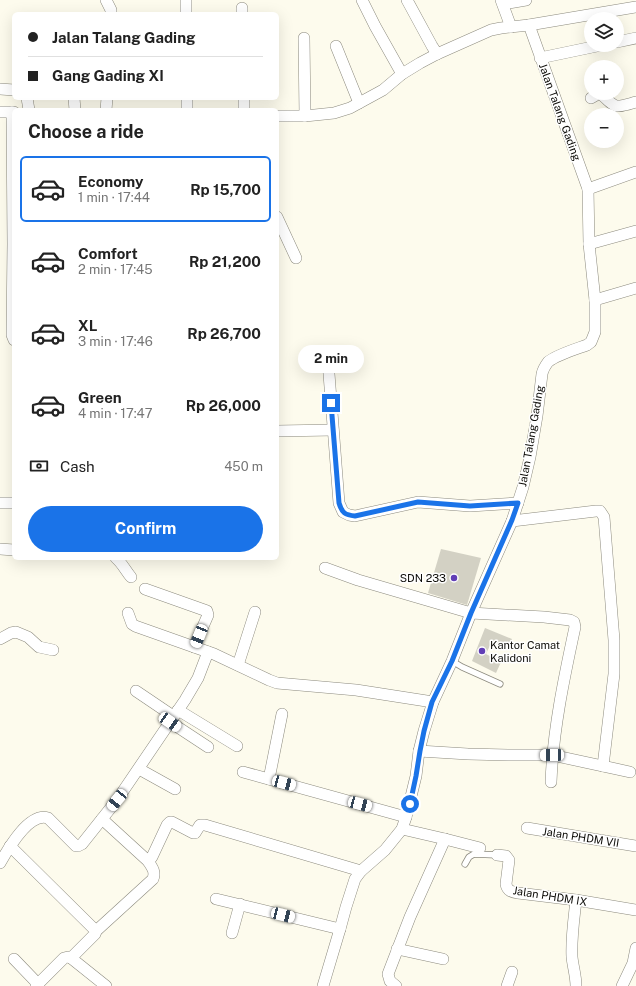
<!DOCTYPE html>
<meta charset="utf-8">
<style>
body{margin:0;font-family:"Public Sans",sans-serif;background:#f6f6f6;color:#222;height:100vh;display:flex;flex-direction:column;font-size:15px;white-space:nowrap}
*{box-sizing:border-box;margin:0}
p{font-size:13px;color:#767676}
.icon{flex:none;width:22px;height:22px;fill:none;stroke:currentColor;stroke-width:2;stroke-linecap:round;stroke-linejoin:round}
.map{position:relative;flex:1;overflow:hidden}
.side{position:absolute;left:12px;top:108px;width:267px;height:452px;display:flex;flex-direction:column;background:#fff;border-radius:6px;box-shadow:0 4px 16px #0002}
.side>*{flex:none}
.hud{position:absolute;left:12px;top:12px;width:267px;height:88px;border-radius:6px;box-shadow:0 4px 16px #0002;display:grid;align-content:center;height:88px;padding:0 16px;background:#fff}
.buttons{position:absolute;left:584px;top:12px;display:grid;gap:8px}
.buttons a{display:grid;place-items:center;width:40px;height:40px;border-radius:50%;background:#fff;box-shadow:0 4px 16px #0002;font-size:20px}
.end{position:absolute;width:18px;height:18px;margin:-9px;border:5px solid #1a73e8;background:#fff;box-shadow:0 0 0 2px #fff}
.from{border-radius:50%}
.bubble{position:absolute;height:28px;border-radius:14px;background:#fff;box-shadow:0 4px 16px #0002;font-size:13px;font-weight:700;line-height:28px;text-align:center}
.car{position:absolute;width:12px;height:24px;margin:-12px -6px;border-radius:5px;box-shadow:0 0 3px 1px #0007;background:linear-gradient(#fff 24%,#345 0 40%,#fff 0 76%,#345 0 86%,#fff 0)}
.hud b{display:flex;align-items:center;gap:14px;height:38px;font-size:15px}
.hud b+b{border-top:1px solid #e0e0e0}
.hud i{width:10px;height:10px;background:#222}
ul{padding:0;list-style:none}
li{display:flex;align-items:center;gap:12px;height:66px;margin:0 8px 6px;padding:0 8px;border:2px solid transparent;border-radius:6px}
li div{flex:1}
li b{display:block;font-size:15px}
li em{font-style:normal;font-weight:700}
li.selected{border-color:#1a73e8}
li>.icon{width:36px;height:36px;stroke-width:1.5}
h2{padding:0 16px;font-size:18px;line-height:48px}
.pay{display:flex;align-items:center;gap:10px;height:44px;padding:0 16px;font-size:15px}
.pay p{margin-inline-start:auto}
.cta{display:flex;gap:8px;margin-top:auto;padding:8px 16px}
.cta a{flex:1;height:46px;border-radius:24px;background:#1a73e8;color:#fff;font-size:16px;font-weight:700;line-height:46px;text-align:center}
.map>svg:first-child{display:block}
.building{fill:#d3d1c4}
.lines{fill:none;stroke-linecap:round;stroke-linejoin:round}
.lane-casing{stroke:#8c8a7e;stroke-width:7}
.street-casing{stroke:#8c8a7e;stroke-width:12}
.lane{stroke:#fff;stroke-width:5.5}
.street{stroke:#fff;stroke-width:11}
.route{stroke:#1a73e8;stroke-width:5}
.poi-dot{fill:#613eb6;stroke:#fff;stroke-width:1.5}
.labels{text-anchor:middle;stroke-width:3;stroke-linejoin:round;paint-order:stroke}
.street-label{font-size:11px;fill:#0d0c08;stroke:#fff}
.poi-label{font-size:11px;fill:#0d0c08;stroke:#fff;text-anchor:end}
</style>
<div class="map">
<svg width="636" height="986" viewBox="0 0 636 986">
<rect width="100%" height="100%" fill="#fdfbed"/>
<!-- building -->
<g class="building">
<path d="M441 549 481 558 467 605 428 593Z"/>
<path d="M485 628 512 639 508 648 492 641 486 654 501 662 496 673 472 661Z"/>
</g>
<g class="lines">
<!-- lane casing -->
<g class="lane-casing">
<g id="lane">
<path d="M452 661 462 667 500 684"/>
<path d="M465 864 469 857 474 854 497 855"/>
</g>
</g>
<!-- street casing -->
<g class="street-casing">
<g id="street">
<path d="M106 0 111 10V14"/>
<path d="M186 0V14"/>
<path d="M362 0 375 26 402 74"/>
<path d="M407 0 432 46 437 54"/>
<path d="M501 0 511 27"/>
<path d="M503 4 526 0"/>
<path d="M242 8V14"/>
<path d="M304 38 305 116"/>
<path d="M617 42 636 38"/>
<path d="M336 46 359 103"/>
<path d="M540 58 602 45"/>
<path d="M0 89 14 90"/>
<path d="M27 98 29 110"/>
<path d="M74 98 75 110"/>
<path d="M187 98V110"/>
<path d="M244 98V110"/>
<path d="M591 98 598 94H601C617 109 614 108 636 102"/>
<path d="M106 110 107 98"/>
<path d="M0 112H14"/>
<path d="M12 112 13 244 12 335 14 340"/>
<path d="M277 116H305L334 113 350 108 383 90 402 74 420 63 437 54 491 30 501 28 529 25 636 7"/>
<path d="M588 189 636 172"/>
<path d="M277 217 296 258"/>
<path d="M589 244 636 231"/>
<path d="M595 300 636 288"/>
<path d="M328 361 339 503 343 512 349 515 355 516 418 502 470 506 518 503"/>
<path d="M277 431 333 430"/>
<path d="M0 503H14"/>
<path d="M512 521 596 511H600L604 517 614 640V674L603 766"/>
<path d="M0 549 14 550"/>
<path d="M116 558C122 563 126 571 131 577"/>
<path d="M325 568 358 580 471 613 544 617 570 620 574 622 575 627C564 678 553 730 551 782"/>
<path d="M145 589 207 611 208 615 194 647"/>
<path d="M128 613 132 624 135 626 214 654 269 680 277 683 356 690 433 702"/>
<path d="M0 639 11 633 16 632 28 637 39 647 53 650"/>
<path d="M238 665 255 612"/>
<path d="M136 691 173 716"/>
<path d="M178 710 237 746"/>
<path d="M170 722 208 747"/>
<path d="M419 751 468 754 508 755H552L630 772"/>
<path d="M139 769 175 789"/>
<path d="M243 772 406 817"/>
<path d="M269 779 282 714"/>
<path d="M102 819 148 861 152 857 167 825 170 822H172L193 833H195L200 825H205L361 871"/>
<path d="M527 828 636 846"/>
<path d="M402 829 445 839 480 848"/>
<path d="M10 846 96 931 95 934 71 958"/>
<path d="M497 855 506 856 509 860 506 884C507 891 512 892 518 893L576 900 636 910"/>
<path d="M0 863C8 849 29 812 48 818L76 846H78L82 844 117 800 185 700 198 678 208 652"/>
<path d="M216 899 340 929"/>
<path d="M576 900C574 919 571 938 572 957 573 967 576 976 576 986"/>
<path d="M96 931 153 879C156 872 152 867 148 861"/>
<path d="M232 933 240 904"/>
<path d="M397 949 443 959"/>
<path d="M14 959 38 984 36 986"/>
<path d="M38 984 64 958 68 957 71 958 106 986"/>
<path d="M323 986 340 929 346 907 355 879 361 871 385 850 402 829 406 817 416 776 419 751 424 731 433 702 452 661 471 613 512 521 523 487 530 457 537 416 542 374C543 369 545 366 548 362 556 355 576 349 587 345L591 342 595 332V300L589 244 588 189 529 25"/>
<path d="M396 986 390 981 388 974 410 917 445 839"/>
<path d="M507 986 512 972"/>
<path d="M622 986 633 963 636 948"/>
</g>
</g>
<!-- lane -->
<use href="#lane" class="lane"/>
<!-- street -->
<use href="#street" class="street"/>
</g>
<g class="lines">
<!-- route -->
<path class="route" d="M331 403 339 503C342 513 345 515 355 516L418 502 470 506 518 503 512 520 471 613 452 661 432 702 424 731 420 751 416 776 410 804"/>
</g>
<!-- markers -->
<g class="poi-dot">
<circle cx="454" cy="578" r="4"/>
<circle cx="482" cy="651" r="4"/>
</g>
<g class="labels">
<!-- street labels -->
<g class="street-label">
<text transform="translate(560 112) rotate(70)" y="4">Jalan Talang Gading</text>
<text transform="translate(531 436) rotate(-80)" y="4">Jalan Talang Gading</text>
<text transform="translate(581 837) rotate(9)" y="4">Jalan PHDM VII</text>
<text transform="translate(550 896) rotate(9)" y="4">Jalan PHDM IX</text>
</g>
<!-- poi labels -->
<g class="poi-label">
<text x="446" y="582">SDN 233</text>
<text x="490" y="649" text-anchor="start">Kantor Camat<tspan x="490" dy="13">Kalidoni</tspan></text>
</g>
</g>
</svg>
<div class="buttons">
<a><svg class="icon" aria-label="layers" viewBox="0 0 24 24"><path d="M12 4l9 5-9 5-9-5zM3 14l9 5 9-5"/></svg></a>
<a>+</a>
<a>−</a>
</div>
<i class="end from" style="left:410px;top:804px"></i>
<i class="end" style="left:331px;top:403px"></i>
<div class="bubble" style="left:298px;top:345px;width:66px">2 min</div>
<i class="car" style="left:199px;top:636px;rotate:202deg"></i>
<i class="car" style="left:170px;top:722px;rotate:124deg"></i>
<i class="car" style="left:552px;top:755px;rotate:269deg"></i>
<i class="car" style="left:284px;top:783px;rotate:105deg"></i>
<i class="car" style="left:117px;top:800px;rotate:219deg"></i>
<i class="car" style="left:360px;top:804px;rotate:105deg"></i>
<i class="car" style="left:283px;top:915px;rotate:104deg"></i>
<div class="hud">
<b><i class="from"></i>Jalan Talang Gading</b>
<b><i></i>Gang Gading XI</b>
</div>
<section class="side">
<h2>Choose a ride</h2>
<ul>
<li class="selected"><svg class="icon" aria-label="car" viewBox="0 0 24 24"><path d="M5 17H2v-5l4-1 3-4h7l3 4 3 1v5h-3M9 17h6M6 11h13"/><circle cx="7" cy="17" r="2"/><circle cx="17" cy="17" r="2"/></svg><div><b>Economy</b><p>1 min · 17:44</p></div><em>Rp 15,700</em></li>
<li><svg class="icon" aria-label="car" viewBox="0 0 24 24"><path d="M5 17H2v-5l4-1 3-4h7l3 4 3 1v5h-3M9 17h6M6 11h13"/><circle cx="7" cy="17" r="2"/><circle cx="17" cy="17" r="2"/></svg><div><b>Comfort</b><p>2 min · 17:45</p></div><em>Rp 21,200</em></li>
<li><svg class="icon" aria-label="car" viewBox="0 0 24 24"><path d="M5 17H2v-5l4-1 3-4h7l3 4 3 1v5h-3M9 17h6M6 11h13"/><circle cx="7" cy="17" r="2"/><circle cx="17" cy="17" r="2"/></svg><div><b>XL</b><p>3 min · 17:46</p></div><em>Rp 26,700</em></li>
<li><svg class="icon" aria-label="car" viewBox="0 0 24 24"><path d="M5 17H2v-5l4-1 3-4h7l3 4 3 1v5h-3M9 17h6M6 11h13"/><circle cx="7" cy="17" r="2"/><circle cx="17" cy="17" r="2"/></svg><div><b>Green</b><p>4 min · 17:47</p></div><em>Rp 26,000</em></li>
</ul>
<div class="pay"><svg class="icon" aria-label="cash" viewBox="0 0 24 24"><path d="M3 7h18v10H3z"/><circle cx="12" cy="12" r="2"/></svg>Cash<p>450 m</p></div>
<div class="cta"><a>Confirm</a></div>
</section>
</div>
